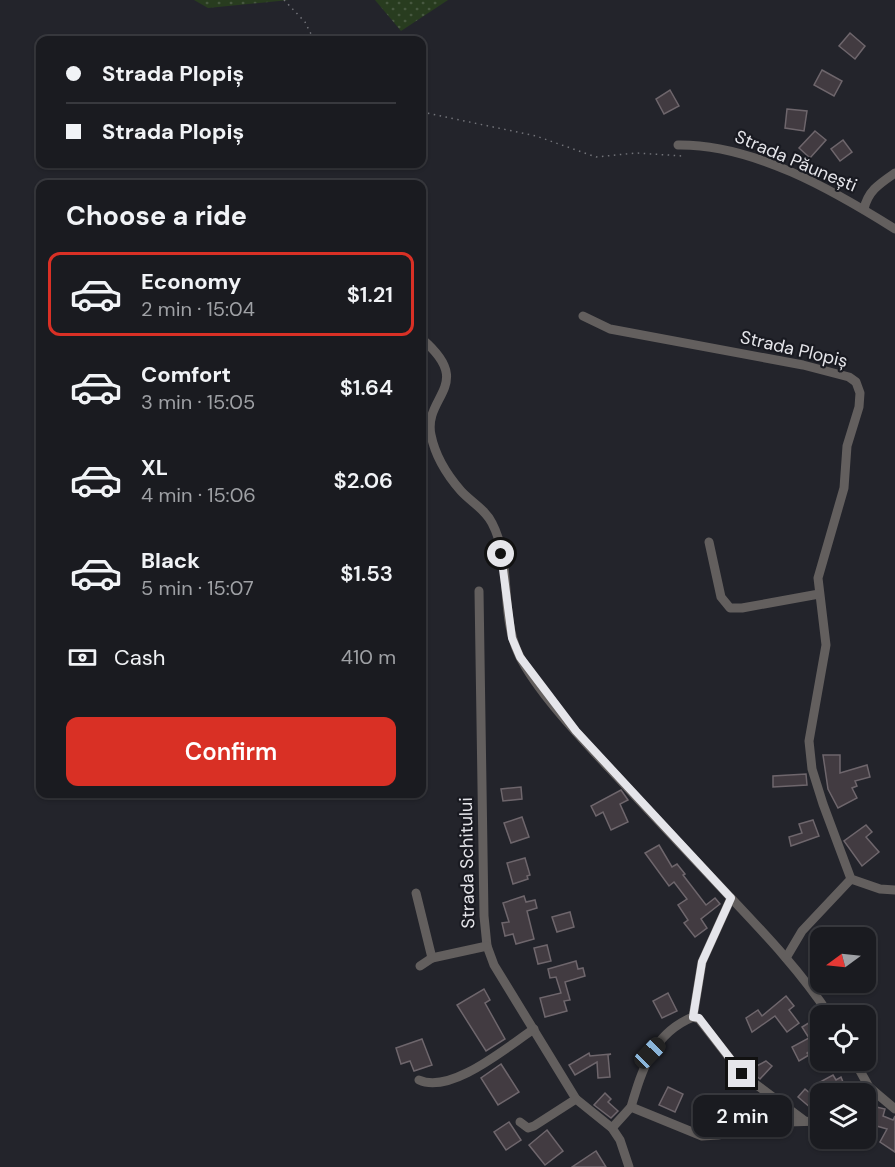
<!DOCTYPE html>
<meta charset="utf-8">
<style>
body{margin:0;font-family:"DM Sans",sans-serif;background:#232429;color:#f1f3f6;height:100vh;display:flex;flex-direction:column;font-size:22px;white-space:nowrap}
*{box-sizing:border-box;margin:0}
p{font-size:20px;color:#9fa1a5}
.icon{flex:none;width:33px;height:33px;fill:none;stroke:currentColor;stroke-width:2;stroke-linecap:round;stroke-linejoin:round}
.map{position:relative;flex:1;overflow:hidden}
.drawer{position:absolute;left:36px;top:180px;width:390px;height:618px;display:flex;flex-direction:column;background:#1a1b20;border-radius:12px;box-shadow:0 2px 4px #0004,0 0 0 2px #38393e}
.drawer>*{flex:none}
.hud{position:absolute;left:36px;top:36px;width:390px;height:132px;border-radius:12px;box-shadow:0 2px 4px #0004,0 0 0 2px #38393e;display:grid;align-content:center;height:132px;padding:0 30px;background:#1a1b20}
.needle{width:39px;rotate:255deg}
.controls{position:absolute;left:810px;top:927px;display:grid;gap:12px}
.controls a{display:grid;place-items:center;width:66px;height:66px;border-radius:12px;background:#1a1b20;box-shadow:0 2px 4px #0004,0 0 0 2px #38393e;font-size:30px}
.end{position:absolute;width:27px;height:27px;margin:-14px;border:8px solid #e5e5ea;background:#111;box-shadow:0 0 0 3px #111}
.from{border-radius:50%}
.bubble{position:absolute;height:42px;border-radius:12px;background:#1a1b20;box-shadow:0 2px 4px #0004,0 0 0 2px #38393e;font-size:20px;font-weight:600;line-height:42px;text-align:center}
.car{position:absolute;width:18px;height:36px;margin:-18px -9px;border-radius:8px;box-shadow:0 0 4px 2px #0007;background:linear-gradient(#222 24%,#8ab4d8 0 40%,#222 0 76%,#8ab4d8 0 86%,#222 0)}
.hud b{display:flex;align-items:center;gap:21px;height:57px;font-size:22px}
.hud b+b{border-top:2px solid #38393e}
.hud i{width:15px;height:15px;background:#f1f3f6}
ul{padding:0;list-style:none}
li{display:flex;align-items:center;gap:18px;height:84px;margin:0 12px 9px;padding:0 18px;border:3px solid transparent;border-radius:12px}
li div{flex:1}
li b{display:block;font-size:22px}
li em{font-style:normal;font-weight:600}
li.selected{border-color:#d93025}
li>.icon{width:54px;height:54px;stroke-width:1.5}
h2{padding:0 30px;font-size:27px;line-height:72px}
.pay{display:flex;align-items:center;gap:15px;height:66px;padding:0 30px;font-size:22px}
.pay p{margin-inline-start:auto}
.cta{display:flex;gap:12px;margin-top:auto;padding:12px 30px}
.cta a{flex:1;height:69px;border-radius:12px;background:#d93025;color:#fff;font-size:24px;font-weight:600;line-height:69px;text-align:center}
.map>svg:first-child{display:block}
.grass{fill:url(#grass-dots)}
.building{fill:#423b41;stroke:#6e666c;stroke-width:1.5}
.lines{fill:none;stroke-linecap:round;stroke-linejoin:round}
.path{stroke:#727379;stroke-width:1.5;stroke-dasharray:1.5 4.5;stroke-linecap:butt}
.street{stroke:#635f5e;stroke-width:9}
.route{stroke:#e5e5ea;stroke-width:8}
.labels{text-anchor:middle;stroke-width:4.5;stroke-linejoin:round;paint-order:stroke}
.street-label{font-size:18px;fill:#e5e5ea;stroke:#191a21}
</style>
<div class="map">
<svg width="895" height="1167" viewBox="0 0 895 1167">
<defs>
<pattern id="grass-dots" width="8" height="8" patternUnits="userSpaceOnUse" patternTransform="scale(1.5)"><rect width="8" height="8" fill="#283c1f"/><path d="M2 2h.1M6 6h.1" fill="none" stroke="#475840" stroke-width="1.8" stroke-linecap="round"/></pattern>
</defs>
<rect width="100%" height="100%" fill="#23242b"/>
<!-- grass -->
<g class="grass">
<path d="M194 0H289L208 8Z"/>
<path d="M375 0H448L401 31Z"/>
</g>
<!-- building -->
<g class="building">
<path d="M850 33 865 46 855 59 839 46Z"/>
<path d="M822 70 842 81 834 96 814 85Z"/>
<path d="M670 90 679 106 664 114 656 99Z"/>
<path d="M787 109 807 111 804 131 785 128Z"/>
<path d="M815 131 826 140 810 158 799 148Z"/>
<path d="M843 140 852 152 840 161 831 149Z"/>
<path d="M823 755H840V773L867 765 870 777 855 781 857 786 852 788 857 798 838 808 828 789Z"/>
<path d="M806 774 807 785 773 787V776Z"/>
<path d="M521 787 522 799 503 801 501 789Z"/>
<path d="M621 790 628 800 620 804 628 822 611 830 603 812 596 816 591 806Z"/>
<path d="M522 817 529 837 511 843 504 823Z"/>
<path d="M813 820 819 836 791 846 789 837 802 833 799 824Z"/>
<path d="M866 825 872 832 866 837 879 852 862 866 844 841Z"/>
<path d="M659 845 672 867 677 864 685 874 683 875 706 905 715 898 720 904 701 919 707 928 695 937 684 923 688 920 678 905 687 899 674 882 669 886 645 853Z"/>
<path d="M525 858 530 875 527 876 528 879 513 884 507 863Z"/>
<path d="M524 896 526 902 535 900 537 908 527 911 534 939 516 944 513 934 505 936 502 923 509 922 503 903Z"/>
<path d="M570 912 574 927 557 932 552 917Z"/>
<path d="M547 945 551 961 538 964 534 948Z"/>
<path d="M576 961 578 969 583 968 585 976 565 982 570 1000 564 1001 567 1011 545 1017 540 998 561 993 556 977 550 978 548 969Z"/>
<path d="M484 989 490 1000 485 1003 505 1039 486 1051 457 1005Z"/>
<path d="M668 993 677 1011 662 1018 653 1001Z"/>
<path d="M786 996 794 1006 789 1010 799 1023 787 1032 775 1016 752 1032 746 1018 758 1010 762 1016Z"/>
<path d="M820 1016V1043L807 1053 809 1055 799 1061 792 1047 809 1038 802 1027Z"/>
<path d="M422 1039 432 1065 414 1071 410 1061 401 1064 396 1048Z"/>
<path d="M589 1053 590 1056 611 1054 608 1055 610 1077 598 1078 597 1062 575 1075 569 1065Z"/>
<path d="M766 1061 772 1066 760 1079 749 1070Z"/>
<path d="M501 1064 519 1092 498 1105 481 1078Z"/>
<path d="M833 1075 836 1080 841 1077 845 1087 826 1094 820 1082Z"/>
<path d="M668 1087 683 1094 675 1112 659 1105Z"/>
<path d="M805 1089 819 1101 812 1109 798 1097Z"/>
<path d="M605 1093 611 1099 608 1102 618 1111 611 1118 594 1105Z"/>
<path d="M752 1097H761L762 1119H750V1115H740L739 1102 752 1101Z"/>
<path d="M868 1105 885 1109 883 1116 893 1120 895 1116V1152L880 1142 887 1129 866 1123Z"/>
<path d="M509 1122 521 1140 506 1150 494 1132Z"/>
<path d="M547 1130 563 1151 545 1165 529 1145Z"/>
<path d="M596 1151 606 1167H572Z"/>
</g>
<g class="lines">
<!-- path -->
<g class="path">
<path d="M284 0 305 22 314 40"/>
<path d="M422 112 536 136 596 157 636 153 683 156"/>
</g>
<!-- street -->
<g class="street">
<path d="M678 145C753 144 833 190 895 229"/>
<path d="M864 209C868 191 879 184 895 173"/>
<path d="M583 316 610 329 803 365 849 377 856 382 860 393 859 407 847 446 844 488 818 578 826 645 809 741 812 769 823 804 851 879 880 889 895 890"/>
<path d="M422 339C476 385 423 396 431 435 435 455 447 475 461 491 471 502 485 509 492 523 513 563 499 614 519 655 537 692 582 739 610 769 650 812 690 855 731 898 766 935 802 973 830 1016"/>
<path d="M709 542 721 597 730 608H742L819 594"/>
<path d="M479 591 484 916 487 946 494 965 576 1099 612 1128 620 1140 629 1167"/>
<path d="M416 893 432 958 420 966"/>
<path d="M432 958 487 946"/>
<path d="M786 958 802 931 851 879"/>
<path d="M693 1017 702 962 731 898"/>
<path d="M854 1060 869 1087 895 1109"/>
<path d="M419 1080C451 1095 508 1046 534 1029"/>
<path d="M631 1107C642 1070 653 1033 693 1017L699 1019 742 1074 805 1121"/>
<path d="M520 1122 528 1128 534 1126 576 1099"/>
<path d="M612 1128 631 1107 702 1136 718 1135 788 1122 820 1121"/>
</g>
</g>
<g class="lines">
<!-- route -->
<path class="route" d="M501 554 512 638 520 657 576 731 731 898 702 962 693 1017 699 1018 742 1074"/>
</g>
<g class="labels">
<!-- street labels -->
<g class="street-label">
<text transform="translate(796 161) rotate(23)" y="6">Strada Păunești</text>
<text transform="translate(794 349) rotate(13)" y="6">Strada Plopiș</text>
<text transform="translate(467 863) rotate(-91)" y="6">Strada Schitului</text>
</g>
</g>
</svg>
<div class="controls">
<a><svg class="needle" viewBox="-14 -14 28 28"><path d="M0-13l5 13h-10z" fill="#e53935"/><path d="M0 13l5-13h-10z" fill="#9fa1a5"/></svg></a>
<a><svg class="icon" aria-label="locate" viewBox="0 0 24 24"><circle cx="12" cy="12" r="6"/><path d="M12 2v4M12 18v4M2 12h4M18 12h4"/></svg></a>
<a><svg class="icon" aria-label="layers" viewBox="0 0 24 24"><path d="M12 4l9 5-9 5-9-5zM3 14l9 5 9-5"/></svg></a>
</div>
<i class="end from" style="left:501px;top:554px"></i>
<i class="end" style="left:742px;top:1074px"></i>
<div class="bubble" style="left:693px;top:1095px;width:99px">2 min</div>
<i class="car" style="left:650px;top:1053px;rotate:44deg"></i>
<div class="hud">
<b><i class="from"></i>Strada Plopiș</b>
<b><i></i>Strada Plopiș</b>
</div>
<section class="drawer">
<h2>Choose a ride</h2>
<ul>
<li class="selected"><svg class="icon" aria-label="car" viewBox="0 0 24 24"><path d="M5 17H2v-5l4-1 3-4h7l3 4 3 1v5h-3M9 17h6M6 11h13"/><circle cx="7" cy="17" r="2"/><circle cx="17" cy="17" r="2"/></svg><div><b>Economy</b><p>2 min · 15:04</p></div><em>$1.21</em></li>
<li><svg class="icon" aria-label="car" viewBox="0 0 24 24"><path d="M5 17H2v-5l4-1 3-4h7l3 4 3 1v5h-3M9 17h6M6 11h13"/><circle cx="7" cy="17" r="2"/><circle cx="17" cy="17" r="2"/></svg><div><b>Comfort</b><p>3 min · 15:05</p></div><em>$1.64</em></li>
<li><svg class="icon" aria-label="car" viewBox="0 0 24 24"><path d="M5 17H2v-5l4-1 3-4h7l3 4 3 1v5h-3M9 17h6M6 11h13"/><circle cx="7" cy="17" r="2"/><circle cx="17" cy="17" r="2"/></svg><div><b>XL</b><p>4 min · 15:06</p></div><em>$2.06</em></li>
<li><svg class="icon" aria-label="car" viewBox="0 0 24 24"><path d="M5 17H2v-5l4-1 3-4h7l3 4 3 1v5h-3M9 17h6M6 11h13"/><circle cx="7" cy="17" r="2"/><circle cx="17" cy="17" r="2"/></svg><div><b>Black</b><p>5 min · 15:07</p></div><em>$1.53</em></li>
</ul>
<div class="pay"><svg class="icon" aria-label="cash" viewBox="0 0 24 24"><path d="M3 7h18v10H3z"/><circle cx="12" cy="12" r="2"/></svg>Cash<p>410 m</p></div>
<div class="cta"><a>Confirm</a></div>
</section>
</div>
